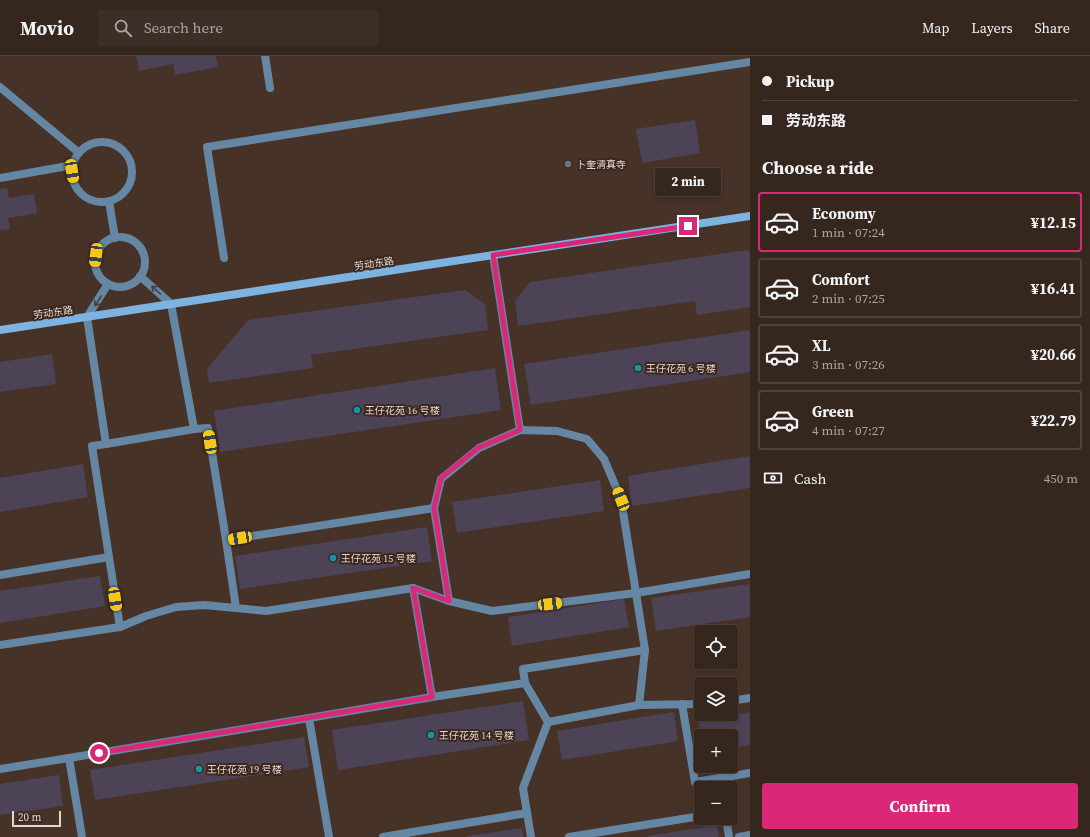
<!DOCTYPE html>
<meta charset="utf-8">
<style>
body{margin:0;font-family:"Source Serif 4","Noto Sans SC",serif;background:#3d2e27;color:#f1f3f6;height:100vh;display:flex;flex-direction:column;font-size:15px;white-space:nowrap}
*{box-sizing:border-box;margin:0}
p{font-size:13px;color:#aaa5a4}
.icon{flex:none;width:22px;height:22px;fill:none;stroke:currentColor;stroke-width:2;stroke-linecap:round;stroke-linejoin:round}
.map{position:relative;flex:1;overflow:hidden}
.panel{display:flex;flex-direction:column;background:#35261e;width:340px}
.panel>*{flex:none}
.hud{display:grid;align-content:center;height:88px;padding:0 12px;background:#35261e}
.tools{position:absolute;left:694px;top:569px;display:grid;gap:8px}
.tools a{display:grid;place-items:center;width:44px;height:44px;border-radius:4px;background:#35261e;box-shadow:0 2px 6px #0003,0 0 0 1px #4f433c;font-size:20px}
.scale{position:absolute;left:12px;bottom:10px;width:49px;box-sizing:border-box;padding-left:4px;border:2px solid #e3d6cf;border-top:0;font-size:11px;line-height:14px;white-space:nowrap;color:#e3d6cf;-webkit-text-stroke:3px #3c281e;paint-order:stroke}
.end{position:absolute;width:18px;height:18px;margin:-9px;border:5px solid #db2777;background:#fff;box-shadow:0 0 0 2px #fff}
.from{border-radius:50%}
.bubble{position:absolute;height:28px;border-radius:4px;background:#35261e;box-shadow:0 2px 6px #0003,0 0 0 1px #4f433c;font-size:13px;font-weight:700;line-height:28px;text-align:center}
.car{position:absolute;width:12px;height:24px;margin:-12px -6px;border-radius:5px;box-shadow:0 0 3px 1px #0007;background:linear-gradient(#f5c518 24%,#345 0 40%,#f5c518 0 76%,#345 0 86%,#f5c518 0)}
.hud b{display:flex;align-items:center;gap:14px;height:38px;font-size:15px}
.hud b+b{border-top:1px solid #4f433c}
.hud i{width:10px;height:10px;background:#f1f3f6}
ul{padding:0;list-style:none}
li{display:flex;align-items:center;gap:12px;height:60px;margin:0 8px 6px;padding:0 4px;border:2px solid #4f433c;border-radius:4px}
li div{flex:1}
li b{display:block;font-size:15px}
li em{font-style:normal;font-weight:700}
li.on{border-color:#db2777}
li>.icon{width:36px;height:36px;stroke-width:1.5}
h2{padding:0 12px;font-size:18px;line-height:48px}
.pay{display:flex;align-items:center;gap:10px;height:44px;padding:0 12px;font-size:15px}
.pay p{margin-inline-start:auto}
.button{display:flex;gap:8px;margin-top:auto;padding:8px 12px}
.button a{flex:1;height:46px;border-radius:4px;background:#db2777;color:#fff;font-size:16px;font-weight:700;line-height:46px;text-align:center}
header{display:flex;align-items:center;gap:24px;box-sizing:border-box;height:56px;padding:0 20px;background:#35261e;border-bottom:1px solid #4f433c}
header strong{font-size:19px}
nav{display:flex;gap:22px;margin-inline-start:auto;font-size:14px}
.search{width:280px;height:36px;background:#3d2e27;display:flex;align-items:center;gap:10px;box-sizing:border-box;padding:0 14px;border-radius:4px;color:#aaa5a4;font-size:15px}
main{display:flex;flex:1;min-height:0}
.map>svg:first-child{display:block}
.building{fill:#4d4357}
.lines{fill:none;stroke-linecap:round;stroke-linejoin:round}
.street{stroke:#6587a3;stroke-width:8}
.secondary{stroke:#7cb3e1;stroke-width:8}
.oneway{stroke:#46403f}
.route{stroke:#db2777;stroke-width:5}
.worship-dot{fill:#6b7280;stroke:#3c281e;stroke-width:1.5}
.culture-dot{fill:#0f9aa8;stroke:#3c281e;stroke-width:1.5}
.labels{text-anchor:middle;stroke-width:4;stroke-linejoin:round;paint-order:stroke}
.poi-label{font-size:10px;fill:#e3d6cf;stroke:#3c281e;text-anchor:start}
.street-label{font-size:10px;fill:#e3d6cf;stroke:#3c281e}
</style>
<header>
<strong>Movio</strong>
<div class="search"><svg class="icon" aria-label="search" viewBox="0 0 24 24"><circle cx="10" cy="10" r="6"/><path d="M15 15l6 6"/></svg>Search here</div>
<nav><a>Map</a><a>Layers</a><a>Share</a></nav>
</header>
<main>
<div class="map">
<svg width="750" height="781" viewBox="0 0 750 781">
<rect width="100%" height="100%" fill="#473228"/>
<!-- building -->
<g class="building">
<path d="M136 0H216L218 11 175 19 173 8 139 15Z"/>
<path d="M695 64 700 97 642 107 636 73Z"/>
<path d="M7 132 9 142 34 138 37 157 8 162 10 173 0 174V133Z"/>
<path d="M747 194 750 197V251L697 259 695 245 518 270 515 245 530 226Z"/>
<path d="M465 234 485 248 488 274 311 299 313 312 209 327 207 313 248 264Z"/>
<path d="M750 274V316L531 349 524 308Z"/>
<path d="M52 298 56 328 0 336V306Z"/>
<path d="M495 312 501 354 220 396 214 355Z"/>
<path d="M750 400V432L632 450 628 420Z"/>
<path d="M83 408 88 441 0 456V422Z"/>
<path d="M600 424 604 455 457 477 452 446Z"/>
<path d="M427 471 432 505 240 533 235 500Z"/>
<path d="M100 520 105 550 0 567V535Z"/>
<path d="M750 528V561L656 575 651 542Z"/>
<path d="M624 543 629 571 512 590 508 561Z"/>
<path d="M523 645 529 684 338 714 332 674Z"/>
<path d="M674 656 678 685 562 704 557 675Z"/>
<path d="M750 656V689L731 692V680H701L698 664Z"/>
<path d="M304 681 309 711 95 744 90 714Z"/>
<path d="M59 719 63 750 0 759V728Z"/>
<path d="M717 769 719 781H648V780Z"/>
<path d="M522 772 523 781H467V780Z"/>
</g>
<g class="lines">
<!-- street -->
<g class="street">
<path d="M265 0 270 32"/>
<path d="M0 31 78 96"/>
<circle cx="102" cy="116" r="30"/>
<path d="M0 122 73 109"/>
<path d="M109 145 115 182"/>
<circle cx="120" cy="206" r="25"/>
<path d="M493 199 520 374"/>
<path d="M224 202 207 91 750 6"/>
<path d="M140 220 171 248 194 373 208 372 226 484"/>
<path d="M108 228 87 261 106 388 92 390 109 501"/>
<path d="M106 388 194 373"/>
<path d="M0 519 109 501 120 571 146 560 176 551 205 549 266 555 413 532 449 545 492 555 636 537 621 443 604 403 587 383 557 375 520 374 479 392 441 423 434 452 449 545"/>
<path d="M413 532 432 641 525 627 523 613 645 594"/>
<path d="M236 552 226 484 434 452"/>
<path d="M0 589 120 571"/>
<path d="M525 627 548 666 639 649"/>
<path d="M731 645 750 642"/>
<path d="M682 648 695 726 701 732"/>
<path d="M701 648 639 649 645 594 636 537 750 518"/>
<path d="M69 702 309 662"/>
<path d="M0 713 69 702 82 781"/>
<path d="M695 726 750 717"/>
<path d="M726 762 729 781"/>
<path d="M329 781 309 662 432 641"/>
<path d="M383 781 527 757"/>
<path d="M531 781 523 732 548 666"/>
<path d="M569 781 701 760"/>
<path d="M739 781 750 779"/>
</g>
<!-- secondary -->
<path class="secondary" d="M0 274 750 160"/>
</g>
<!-- one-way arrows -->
<defs><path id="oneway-shaft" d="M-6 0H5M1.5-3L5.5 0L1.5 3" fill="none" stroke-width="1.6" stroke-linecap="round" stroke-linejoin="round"/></defs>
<g class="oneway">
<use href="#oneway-shaft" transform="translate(156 234) rotate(-138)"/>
<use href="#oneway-shaft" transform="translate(98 245) rotate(123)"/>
</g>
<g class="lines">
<!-- route -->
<path class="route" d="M99 697 432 641 413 532 449 545 434 452 441 422 478 392 520 374 493 199 688 170"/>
</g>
<!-- markers -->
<circle class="worship-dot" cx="568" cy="108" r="4"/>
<g class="culture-dot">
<circle cx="638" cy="312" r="4"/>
<circle cx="357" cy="354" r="4"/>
<circle cx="333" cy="502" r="4"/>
<circle cx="431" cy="679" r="4"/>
<circle cx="199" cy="713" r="4"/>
</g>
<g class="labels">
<!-- poi labels -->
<g class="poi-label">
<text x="576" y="112">卜奎清真寺</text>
<text x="646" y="316">王仔花苑 6 号楼</text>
<text x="365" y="358">王仔花苑 16 号楼</text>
<text x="341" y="506">王仔花苑 15 号楼</text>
<text x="439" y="683">王仔花苑 14 号楼</text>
<text x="207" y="717">王仔花苑 19 号楼</text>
</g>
<!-- street labels -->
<g class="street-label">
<text transform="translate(374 207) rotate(-9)" y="4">劳动东路</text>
<text transform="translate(53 256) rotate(-8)" y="4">劳动东路</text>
</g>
</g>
</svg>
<div class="tools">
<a><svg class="icon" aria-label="locate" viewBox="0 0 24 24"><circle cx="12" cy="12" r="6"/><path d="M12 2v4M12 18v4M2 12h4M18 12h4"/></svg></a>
<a><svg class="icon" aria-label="layers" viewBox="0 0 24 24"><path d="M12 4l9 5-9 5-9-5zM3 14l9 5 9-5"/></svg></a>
<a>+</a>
<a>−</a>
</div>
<div class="scale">20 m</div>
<i class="end from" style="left:99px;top:697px"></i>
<i class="end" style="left:688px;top:170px"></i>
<div class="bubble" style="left:655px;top:112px;width:66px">2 min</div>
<i class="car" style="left:72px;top:115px;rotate:171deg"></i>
<i class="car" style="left:96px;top:199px;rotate:187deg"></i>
<i class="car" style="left:210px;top:386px;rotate:351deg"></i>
<i class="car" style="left:621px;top:443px;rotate:338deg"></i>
<i class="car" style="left:240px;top:482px;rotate:261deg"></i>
<i class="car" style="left:115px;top:543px;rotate:171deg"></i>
<i class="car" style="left:550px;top:548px;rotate:83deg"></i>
</div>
<section class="panel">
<div class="hud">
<b><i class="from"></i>Pickup</b>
<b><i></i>劳动东路</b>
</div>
<h2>Choose a ride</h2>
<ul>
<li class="on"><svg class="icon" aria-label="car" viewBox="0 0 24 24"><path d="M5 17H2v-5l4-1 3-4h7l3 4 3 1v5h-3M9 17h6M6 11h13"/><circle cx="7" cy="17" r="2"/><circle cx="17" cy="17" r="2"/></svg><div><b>Economy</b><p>1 min · 07:24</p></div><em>¥12.15</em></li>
<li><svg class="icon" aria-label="car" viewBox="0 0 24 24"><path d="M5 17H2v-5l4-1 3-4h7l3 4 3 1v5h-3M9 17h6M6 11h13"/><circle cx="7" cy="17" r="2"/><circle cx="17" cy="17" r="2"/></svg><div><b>Comfort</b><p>2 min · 07:25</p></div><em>¥16.41</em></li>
<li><svg class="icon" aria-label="car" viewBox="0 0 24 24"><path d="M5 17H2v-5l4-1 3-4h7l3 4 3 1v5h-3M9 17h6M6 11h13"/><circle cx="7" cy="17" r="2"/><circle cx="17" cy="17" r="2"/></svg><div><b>XL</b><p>3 min · 07:26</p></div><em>¥20.66</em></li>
<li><svg class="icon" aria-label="car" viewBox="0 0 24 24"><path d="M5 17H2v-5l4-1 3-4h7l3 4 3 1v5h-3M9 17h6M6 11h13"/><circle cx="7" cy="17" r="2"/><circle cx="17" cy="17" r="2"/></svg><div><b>Green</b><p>4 min · 07:27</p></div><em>¥22.79</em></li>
</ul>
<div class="pay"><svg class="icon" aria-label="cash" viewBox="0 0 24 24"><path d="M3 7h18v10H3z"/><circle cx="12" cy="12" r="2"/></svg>Cash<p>450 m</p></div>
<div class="button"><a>Confirm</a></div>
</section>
</main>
